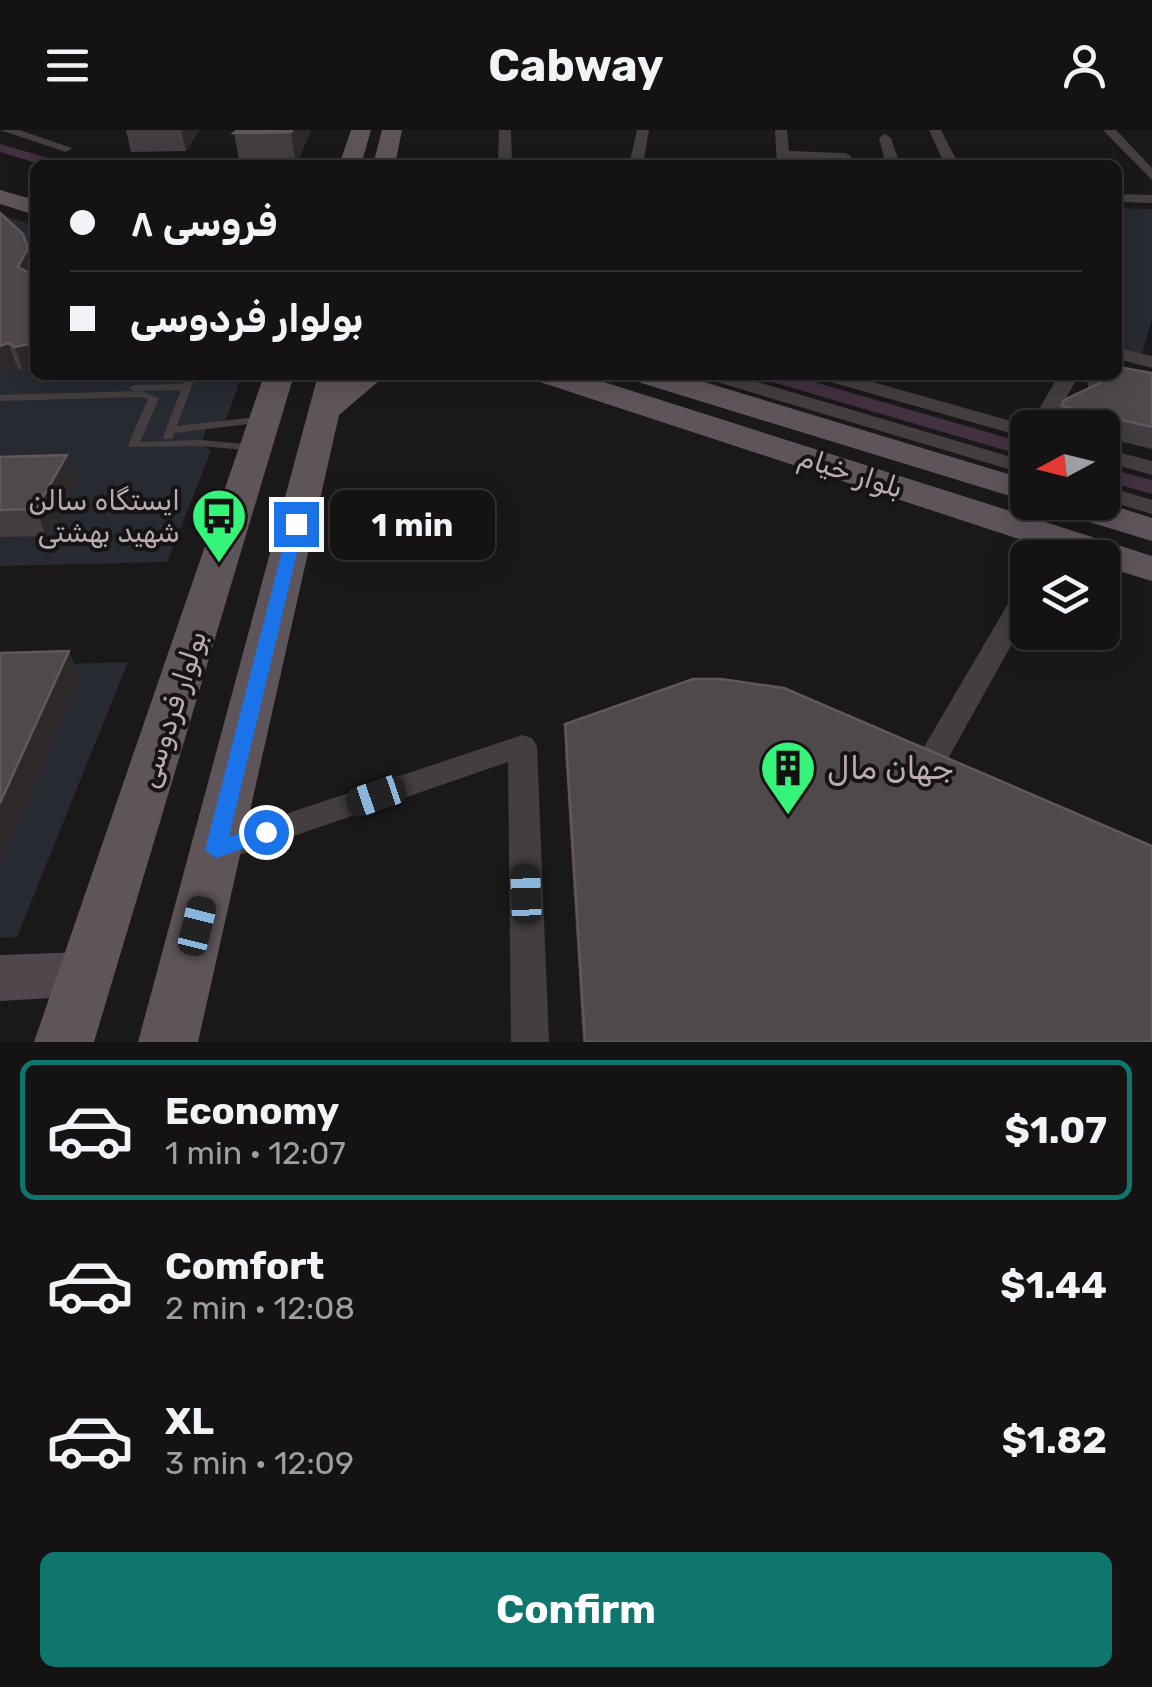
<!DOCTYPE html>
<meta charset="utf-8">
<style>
body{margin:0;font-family:Rubik,Vazirmatn,sans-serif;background:#212020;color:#f1f3f6;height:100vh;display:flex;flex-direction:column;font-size:38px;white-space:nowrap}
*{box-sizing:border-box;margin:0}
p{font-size:32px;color:#9d9e9f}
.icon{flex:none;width:55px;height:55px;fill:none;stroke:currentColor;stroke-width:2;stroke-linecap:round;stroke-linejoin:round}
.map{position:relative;height:912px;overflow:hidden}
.details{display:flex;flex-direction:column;background:#141212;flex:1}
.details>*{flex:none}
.banner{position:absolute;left:30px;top:30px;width:1092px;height:220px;border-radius:15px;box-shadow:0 5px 25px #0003,0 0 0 2px #333232;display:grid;align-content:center;height:220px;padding:0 40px;background:#141212}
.needle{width:65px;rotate:263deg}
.buttons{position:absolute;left:1010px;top:280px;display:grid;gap:20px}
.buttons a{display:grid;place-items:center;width:110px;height:110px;border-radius:15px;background:#141212;box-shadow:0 5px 25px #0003,0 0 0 2px #333232;font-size:50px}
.end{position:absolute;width:45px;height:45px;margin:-22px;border:12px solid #1a73e8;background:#fff;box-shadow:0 0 0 5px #fff}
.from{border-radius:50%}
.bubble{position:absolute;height:70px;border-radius:15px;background:#141212;box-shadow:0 5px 25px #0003,0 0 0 2px #333232;font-size:32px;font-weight:700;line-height:70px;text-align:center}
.car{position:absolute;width:30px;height:60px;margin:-30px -15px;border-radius:12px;box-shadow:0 0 8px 2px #0007;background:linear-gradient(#222 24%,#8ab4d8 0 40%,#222 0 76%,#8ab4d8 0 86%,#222 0)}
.banner b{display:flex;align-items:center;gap:35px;height:95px;font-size:38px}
.banner b+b{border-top:2px solid #333232}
.banner i{width:25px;height:25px;background:#f1f3f6}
ul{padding:18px 0 0;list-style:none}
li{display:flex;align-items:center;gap:30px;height:140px;margin:0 20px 15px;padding:0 20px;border:5px solid transparent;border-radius:15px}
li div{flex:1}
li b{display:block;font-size:38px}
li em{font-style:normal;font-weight:700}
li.on{border-color:#0f766e}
li>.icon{width:90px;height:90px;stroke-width:1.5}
.button{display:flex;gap:20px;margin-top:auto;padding:20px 40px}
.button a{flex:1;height:115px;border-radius:15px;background:#0f766e;color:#fff;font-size:40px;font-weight:700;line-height:115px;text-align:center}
header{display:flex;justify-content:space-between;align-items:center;height:130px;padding:0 40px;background:#141212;font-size:45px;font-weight:700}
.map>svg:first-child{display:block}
.green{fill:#282a32}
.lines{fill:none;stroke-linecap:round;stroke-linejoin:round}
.canal{fill:#433041;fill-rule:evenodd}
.lane{fill:#443e41;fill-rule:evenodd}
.street{fill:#443e41;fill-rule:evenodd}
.secondary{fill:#4f474b;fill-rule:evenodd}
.primary{fill:#5e555a;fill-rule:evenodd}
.wall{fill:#423d40}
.shaded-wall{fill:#2d292b}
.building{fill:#4f494c;stroke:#60585c;stroke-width:2.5}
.route{fill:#1a73e8}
.labels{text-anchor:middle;stroke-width:8;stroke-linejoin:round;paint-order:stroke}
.street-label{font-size:28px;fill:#baaab4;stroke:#151313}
.poi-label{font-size:28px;fill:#baaab4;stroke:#151313;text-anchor:end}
.near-poi-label{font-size:32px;fill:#baaab4;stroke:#151313;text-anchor:start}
</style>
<header><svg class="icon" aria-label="menu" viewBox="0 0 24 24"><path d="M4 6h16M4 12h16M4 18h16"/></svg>Cabway<svg class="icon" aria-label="person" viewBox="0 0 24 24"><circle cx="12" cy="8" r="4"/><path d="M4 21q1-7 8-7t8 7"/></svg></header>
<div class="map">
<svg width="1152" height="912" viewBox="0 0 1152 912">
<rect width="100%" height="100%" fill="#1a1818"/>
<!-- green -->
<g class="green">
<path d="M1118 78 1152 79V189L1142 224 1118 218Z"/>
<path d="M0 84 35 96V245H242L226 290 206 299 202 313 211 321 167 432 0 436Z"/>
<path d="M128 532 17 807 0 808V536Z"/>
</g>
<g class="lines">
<!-- canal -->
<g class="canal">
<path d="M0 14 62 32 64 35H43L0 22Z"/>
<path d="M759 245H790L1028 314V327L762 249Z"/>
<path d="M1102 337 1152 350V364L1102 350Z"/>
</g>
<!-- lane -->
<g class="lane">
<path d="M186 245H196L177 296 264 286 269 289 264 292 175 303 172 309H164L163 307 181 260 134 261 129 258 134 255 183 254Z"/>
<path d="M141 261 159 268 140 312 201 310 255 315 260 318 255 321 201 316 129 317 128 315 148 269 140 267 0 271V265Z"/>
</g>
<!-- street -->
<g class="street">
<path d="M0 0H19L72 18 66 22Z"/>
<path d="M499 0H511L512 35H498Z"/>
<path d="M637 0H649L643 35H629Z"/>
<path d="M775 0H787L789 21 845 23 852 27 845 31 790 29 791 35H777Z"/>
<path d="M929 0H941L959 35H945Z"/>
<path d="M1103 0H1116L1152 38V50Z"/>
<path d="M885 4 891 8 900 35H886L879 8Z"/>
<path d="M1118 64 1152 65V73L1118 72Z"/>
<path d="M1118 218 1152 226V238L1118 229Z"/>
<path d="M704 245H734L1028 332V345L707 249Z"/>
<path d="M817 245H848L1029 296 1059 245H1079L1049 298H1028V308L820 249Z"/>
<path d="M1102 318 1152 331V345L1102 331Z"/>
<path d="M1102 355 1152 370V384L1102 369Z"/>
<path d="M1028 454V485L940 643 929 646 918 643 914 635 918 627 1015 462Z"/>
<path d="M522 605 532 608 537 616 549 912H511L508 632 216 733 205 729 200 720 205 711Z"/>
</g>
<!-- secondary -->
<path class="secondary" d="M85 822 103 828 110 844 103 860 85 866 0 871V825Z"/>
<!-- primary -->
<g class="primary">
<path d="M351 0H371L361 35H339Z"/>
<path d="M382 0H402L395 35H373Z"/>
<path d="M0 60 35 70V85L0 74Z"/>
<path d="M264 245H294L94 912H34Z"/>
<path d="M318 245H386L339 285 198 912H138Z"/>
<path d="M536 245H582L1152 426V451L1102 436V428H1077L540 252Z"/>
<path d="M634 245H681L1028 350 1029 372 638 252Z"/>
<path d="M1044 372H1102L1152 388V411L1049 380Z"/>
</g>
</g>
<!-- wall -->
<g class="wall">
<path d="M126 0H199L186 21 131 22Z"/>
<path d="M238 0H311L296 35H240L234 3Z"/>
<path d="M0 83 35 140 32 145 23 241 17 237 0 244Z"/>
<path d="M1152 243V319L1102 307V298H1063L1055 295 1061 276 1089 258 1087 252 1089 245Z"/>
<path d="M0 327 75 351 46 406 0 407Z"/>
<path d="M565 594 1152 912H583L565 622Z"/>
</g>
<!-- shaded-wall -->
<g class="shaded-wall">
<path d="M181 0H199L186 21Z"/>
<path d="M292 0H311L296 35 291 2Z"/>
<path d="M28 118 35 140 25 159 18 137Z"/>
<path d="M8 213 17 237 0 244V216Z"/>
<path d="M35 213V239L23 241 15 217Z"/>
<path d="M67 325 75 351 46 406 36 379Z"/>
<path d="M69 521 80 549 0 735V673Z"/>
</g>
<!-- building -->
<g class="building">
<path d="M238 0H292L291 2 234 3Z"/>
<path d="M0 83 23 104 28 118 18 137 35 146V213L15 217 8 213 0 216Z"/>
<path d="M1118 237 1152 243V297L1061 276 1064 270 1100 253 1097 245H1118Z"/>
<path d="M67 325 36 379 0 380V327Z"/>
<path d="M69 521 0 673V523Z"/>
<path d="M693 549H721L784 558 1152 716V912H585L565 594Z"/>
</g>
<!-- route -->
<path class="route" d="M296 389 304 394 229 707 266 694 276 702 273 708 216 728 205 720 289 394Z"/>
<!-- icons -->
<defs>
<g id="bus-pin" transform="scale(2.875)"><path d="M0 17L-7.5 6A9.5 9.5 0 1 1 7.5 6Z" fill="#34f579" stroke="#151313"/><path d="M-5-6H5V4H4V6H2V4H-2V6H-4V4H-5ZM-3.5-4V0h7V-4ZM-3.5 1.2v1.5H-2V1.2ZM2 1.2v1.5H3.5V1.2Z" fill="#111"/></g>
<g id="building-pin" transform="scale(2.875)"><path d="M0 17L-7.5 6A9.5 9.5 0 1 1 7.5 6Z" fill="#34f579" stroke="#151313"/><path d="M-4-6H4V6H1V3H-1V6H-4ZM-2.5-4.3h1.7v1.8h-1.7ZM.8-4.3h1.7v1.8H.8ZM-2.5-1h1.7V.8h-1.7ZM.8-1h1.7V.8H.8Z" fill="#111"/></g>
</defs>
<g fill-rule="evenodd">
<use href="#bus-pin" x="219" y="386"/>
<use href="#building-pin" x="788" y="638"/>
</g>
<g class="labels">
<!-- street labels -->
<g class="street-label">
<text transform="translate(851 342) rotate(18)" y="10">بلوار خیام</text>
<text transform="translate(172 579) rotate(-72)" y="10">بولوار فردوسی</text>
</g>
<!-- poi labels -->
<g class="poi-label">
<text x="180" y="380">ایستگاه سالن<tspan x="180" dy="32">شهید بهشتی</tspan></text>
</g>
<!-- near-poi labels -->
<g class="near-poi-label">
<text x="827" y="649">جهان مال</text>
</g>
</g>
</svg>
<div class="buttons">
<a><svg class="needle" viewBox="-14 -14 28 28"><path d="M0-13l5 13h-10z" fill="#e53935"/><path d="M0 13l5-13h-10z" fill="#9d9e9f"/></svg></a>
<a><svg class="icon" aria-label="layers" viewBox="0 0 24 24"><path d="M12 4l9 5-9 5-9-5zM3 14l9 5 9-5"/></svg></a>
</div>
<i class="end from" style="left:266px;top:702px"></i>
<i class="end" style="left:296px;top:394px"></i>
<div class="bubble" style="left:330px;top:360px;width:165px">1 min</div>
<i class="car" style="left:376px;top:666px;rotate:251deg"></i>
<i class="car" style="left:526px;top:764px;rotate:358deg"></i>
<i class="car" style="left:197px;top:796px;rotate:14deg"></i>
<div class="banner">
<b><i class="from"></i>فروسی ۸</b>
<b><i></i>بولوار فردوسی</b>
</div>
</div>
<section class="details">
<ul>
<li class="on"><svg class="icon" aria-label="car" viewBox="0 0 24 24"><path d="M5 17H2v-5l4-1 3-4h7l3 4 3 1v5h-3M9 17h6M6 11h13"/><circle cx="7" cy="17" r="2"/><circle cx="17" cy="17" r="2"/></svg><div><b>Economy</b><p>1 min · 12:07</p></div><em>$1.07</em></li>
<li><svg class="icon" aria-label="car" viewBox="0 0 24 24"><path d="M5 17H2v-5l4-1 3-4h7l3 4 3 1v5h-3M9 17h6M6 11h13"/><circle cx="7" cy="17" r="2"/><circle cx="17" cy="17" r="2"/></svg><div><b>Comfort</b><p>2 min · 12:08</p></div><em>$1.44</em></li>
<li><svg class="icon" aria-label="car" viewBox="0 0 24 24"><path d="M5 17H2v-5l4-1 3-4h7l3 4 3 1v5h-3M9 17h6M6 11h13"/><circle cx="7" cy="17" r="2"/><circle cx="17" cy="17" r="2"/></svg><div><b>XL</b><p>3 min · 12:09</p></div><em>$1.82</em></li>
</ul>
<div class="button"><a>Confirm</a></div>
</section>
